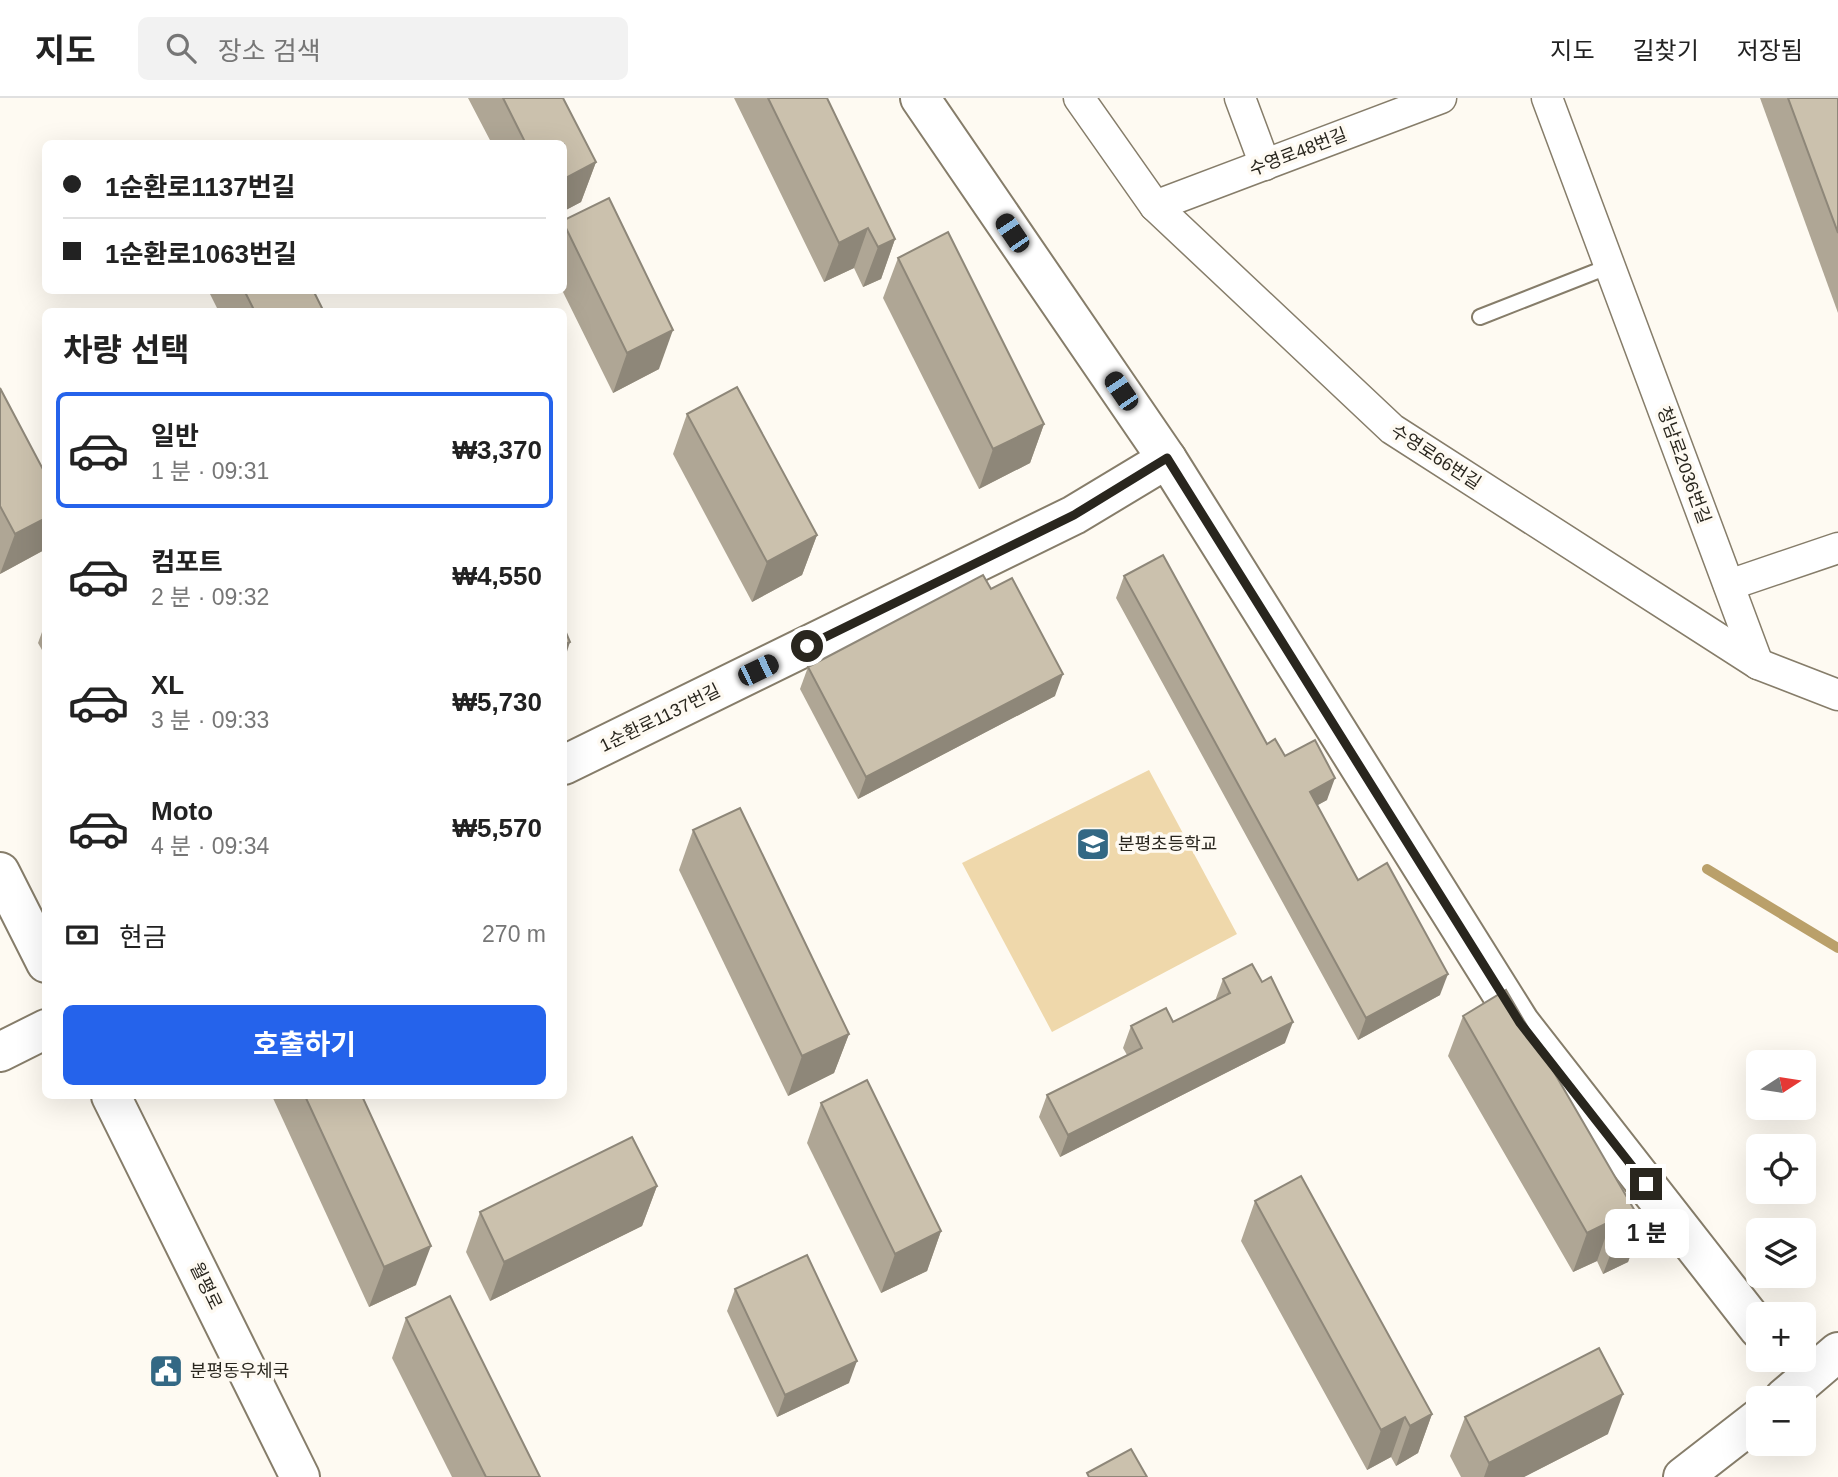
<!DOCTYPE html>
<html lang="ko">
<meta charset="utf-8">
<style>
body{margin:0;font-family:Helvetica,"Noto Sans KR",sans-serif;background:#f2f2f2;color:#222;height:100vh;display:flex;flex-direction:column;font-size:26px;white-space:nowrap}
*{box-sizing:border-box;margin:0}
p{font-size:23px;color:#767676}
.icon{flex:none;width:38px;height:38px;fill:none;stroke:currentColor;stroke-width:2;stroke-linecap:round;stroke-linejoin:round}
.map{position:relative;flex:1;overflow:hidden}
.drawer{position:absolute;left:42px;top:210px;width:525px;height:791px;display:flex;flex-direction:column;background:#fff;border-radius:10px;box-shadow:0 7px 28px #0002}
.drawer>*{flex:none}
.hud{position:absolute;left:42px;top:42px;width:525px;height:154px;border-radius:10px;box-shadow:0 7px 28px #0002;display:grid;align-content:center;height:154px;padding:0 21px;background:#fff}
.needle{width:46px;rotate:78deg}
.buttons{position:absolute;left:1746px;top:952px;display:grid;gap:14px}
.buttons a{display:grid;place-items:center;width:70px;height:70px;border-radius:10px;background:#fff;box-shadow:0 7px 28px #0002;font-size:35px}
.end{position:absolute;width:32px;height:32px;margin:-16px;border:9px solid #29261e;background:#fff;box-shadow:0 0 0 4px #fff}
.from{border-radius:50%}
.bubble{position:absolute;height:49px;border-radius:10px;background:#fff;box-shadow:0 7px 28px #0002;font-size:23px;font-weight:700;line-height:49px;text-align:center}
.car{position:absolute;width:21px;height:42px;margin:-21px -10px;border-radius:9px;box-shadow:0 0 5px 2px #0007;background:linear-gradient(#222 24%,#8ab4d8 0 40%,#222 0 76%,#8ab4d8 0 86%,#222 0)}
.hud b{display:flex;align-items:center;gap:24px;height:66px;font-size:26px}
.hud b+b{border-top:2px solid #e0e0e0}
.hud i{width:18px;height:18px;background:#222}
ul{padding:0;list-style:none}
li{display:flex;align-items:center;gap:21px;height:116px;margin:0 14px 10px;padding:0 7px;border:4px solid transparent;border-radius:10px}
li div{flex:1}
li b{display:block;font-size:26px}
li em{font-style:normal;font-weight:700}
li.active{border-color:#2563eb}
li>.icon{width:63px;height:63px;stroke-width:1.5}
h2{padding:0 21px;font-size:32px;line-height:84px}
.pay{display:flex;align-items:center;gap:18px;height:77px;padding:0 21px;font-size:26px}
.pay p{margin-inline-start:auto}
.action{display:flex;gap:14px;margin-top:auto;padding:14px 21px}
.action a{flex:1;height:80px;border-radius:10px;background:#2563eb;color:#fff;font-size:28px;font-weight:700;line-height:80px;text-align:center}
header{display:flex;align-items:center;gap:42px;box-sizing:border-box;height:98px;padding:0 35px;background:#fff;border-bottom:2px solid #e0e0e0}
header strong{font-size:33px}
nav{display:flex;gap:38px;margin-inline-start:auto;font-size:24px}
.search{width:490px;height:63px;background:#f2f2f2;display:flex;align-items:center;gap:18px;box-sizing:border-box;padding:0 24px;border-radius:10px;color:#767676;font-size:26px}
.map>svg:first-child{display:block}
.green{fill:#efd8ab}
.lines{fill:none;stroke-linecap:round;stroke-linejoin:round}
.stream{stroke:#baa06a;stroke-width:10}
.lane-casing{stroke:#867d6a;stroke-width:18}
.street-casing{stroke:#867d6a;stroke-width:33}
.secondary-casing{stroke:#867d6a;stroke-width:42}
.lane{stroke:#fff;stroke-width:14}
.street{stroke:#fff;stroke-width:30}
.secondary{stroke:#fff;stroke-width:38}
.wall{fill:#afa695}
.shaded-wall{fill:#8e8779}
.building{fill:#cbc1ad;stroke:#8e8779;stroke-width:2}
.route{stroke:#29261e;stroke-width:9}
.labels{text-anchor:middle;stroke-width:7;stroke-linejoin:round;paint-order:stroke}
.street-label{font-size:18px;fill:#29261e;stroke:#fefaf2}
.poi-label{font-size:18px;fill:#29261e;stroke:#fefaf2;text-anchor:start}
</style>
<header>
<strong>지도</strong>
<div class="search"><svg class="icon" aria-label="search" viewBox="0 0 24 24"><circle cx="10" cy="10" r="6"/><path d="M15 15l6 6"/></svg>장소 검색</div>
<nav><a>지도</a><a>길찾기</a><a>저장됨</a></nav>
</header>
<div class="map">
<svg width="1838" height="1379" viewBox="0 0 1838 1379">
<rect width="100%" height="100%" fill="#fefaf2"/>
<!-- green -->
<path class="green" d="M1149 672 1237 836 1052 934 962 765Z"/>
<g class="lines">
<!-- stream -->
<path class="stream" d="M1707 771 1838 850"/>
<!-- lane casing -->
<g class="lane-casing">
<path id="lane" d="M1480 219 1610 168"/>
</g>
<!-- street casing -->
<g class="street-casing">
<g id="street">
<path d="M1079 0 1155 108 1392 331 1758 566 1838 597"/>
<path d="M1240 0 1265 67"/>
<path d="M1547 0 1758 566"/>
<path d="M1155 108 1441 0"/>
<path d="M1729 487 1838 450"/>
</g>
</g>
<!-- secondary casing -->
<g class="secondary-casing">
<g id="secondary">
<path d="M920 0 1167 361 1520 925 1759 1231"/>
<path d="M564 667 1074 417 1167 361"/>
<path d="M0 774 46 865"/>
<path d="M0 954 46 931"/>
<path d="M111 998 300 1379"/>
<path d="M1784 1300 1838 1254"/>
<path d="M1683 1379 1759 1320"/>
</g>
</g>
<!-- lane -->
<use href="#lane" class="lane"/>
<!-- street -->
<use href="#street" class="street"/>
<!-- secondary -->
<use href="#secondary" class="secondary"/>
</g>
<!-- wall -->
<g class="wall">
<path d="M468 0H563L596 64 581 104 564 113V46H492Z"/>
<path d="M734 0H827L895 141 881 181 863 189 854 170 824 184Z"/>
<path d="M1760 0H1838V215Z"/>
<path d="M564 122 659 271 613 295 562 192H564Z"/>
<path d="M898 160 1044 326 1030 365 979 391 883 200Z"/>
<path d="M208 192H313L324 214H219Z"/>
<path d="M0 290 46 377V451L0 476Z"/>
<path d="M687 316 817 437 802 477 752 504 673 356Z"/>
<path d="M1124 478 1267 646 1285 658 1327 702 1317 707 1358 782 1440 897 1358 942 1116 500Z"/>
<path d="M991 491 1055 598 858 701 800 591 808 569Z"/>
<path d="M46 523V559L38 545Z"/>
<path d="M693 732 849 936 834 975 788 998 679 772Z"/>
<path d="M1223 881 1285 945 1060 1059 1039 1019 1047 997 1127 957 1123 950 1131 928 1173 924 1215 903Z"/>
<path d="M1463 918 1642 1125 1628 1164 1603 1176 1597 1163 1573 1174 1448 958Z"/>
<path d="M272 998H362L416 1187 369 1209Z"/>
<path d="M821 1005 941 1133 927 1173 881 1195 807 1045Z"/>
<path d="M657 1088 642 1128 490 1203 466 1154 480 1114Z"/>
<path d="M1255 1103 1432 1316 1418 1355 1396 1368 1391 1359 1367 1372 1241 1143Z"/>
<path d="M735 1191 849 1285 777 1319 727 1213Z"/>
<path d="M406 1220 540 1379H452L392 1260Z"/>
<path d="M1465 1319 1608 1336 1524 1379H1461L1450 1358Z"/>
</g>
<!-- shaded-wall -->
<g class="shaded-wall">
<path d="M596 64 581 104 564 113V81Z"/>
<path d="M868 130 854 170 824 184 839 145Z"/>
<path d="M895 141 881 181 863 189 878 149Z"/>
<path d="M673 232 659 271 613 295 627 255Z"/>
<path d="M1044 326 1030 365 979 391 993 351Z"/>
<path d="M46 420V451L0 476 15 436Z"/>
<path d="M817 437 802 477 752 504 767 464Z"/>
<path d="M570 544 564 563V547Z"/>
<path d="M1063 576 1055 598 858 701 866 679Z"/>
<path d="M1335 680 1327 702 1302 716 1310 694Z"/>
<path d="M1448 876 1440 897 1358 942 1366 920Z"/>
<path d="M1293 924 1285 945 1060 1059 1068 1037Z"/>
<path d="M849 936 834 975 788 998 802 958Z"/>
<path d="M657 1088 642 1128 490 1203 504 1164Z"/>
<path d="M1611 1123 1597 1163 1573 1174 1587 1135Z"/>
<path d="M1642 1125 1628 1164 1603 1176 1618 1136Z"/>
<path d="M941 1133 927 1173 881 1195 895 1156Z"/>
<path d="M431 1148 416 1187 369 1209 384 1169Z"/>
<path d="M857 1263 849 1285 777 1319 785 1297Z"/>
<path d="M1623 1296 1608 1336 1524 1379H1484L1489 1365Z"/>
<path d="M1432 1316 1418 1355 1396 1368 1410 1328Z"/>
<path d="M1405 1319 1391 1359 1367 1372 1381 1332Z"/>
</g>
<!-- building -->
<g class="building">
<path d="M503 0H563L596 64 564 81V46H526Z"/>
<path d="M768 0H827L895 141 878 149 868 130 839 145Z"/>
<path d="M1788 0H1838V135Z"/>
<path d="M609 100 673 232 627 255 564 126V122Z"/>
<path d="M948 134 1044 326 993 351 898 160Z"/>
<path d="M244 192H313L324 214H255Z"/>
<path d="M737 289 817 437 767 464 687 316Z"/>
<path d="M0 290 46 377V420L15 436 0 408Z"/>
<path d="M1163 457 1267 646 1275 641 1285 658 1315 642 1335 680 1310 694 1358 782 1387 765 1448 876 1366 920 1124 478Z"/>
<path d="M983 477 991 491 1012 480 1063 576 866 679 808 569Z"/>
<path d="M564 530 570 544 564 547Z"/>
<path d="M740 710 849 936 802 958 693 732Z"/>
<path d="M1252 866 1262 884 1271 879 1293 924 1068 1037 1047 997 1142 950 1131 928 1166 910 1173 924 1230 895 1223 881Z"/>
<path d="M1506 892 1642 1125 1618 1136 1611 1123 1587 1135 1463 918Z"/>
<path d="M867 982 941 1133 895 1156 821 1005Z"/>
<path d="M305 998H362L431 1148 384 1169Z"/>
<path d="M632 1039 657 1088 504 1164 480 1114Z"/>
<path d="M1301 1078 1432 1316 1410 1328 1405 1319 1381 1332 1255 1103Z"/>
<path d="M807 1157 857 1263 785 1297 735 1191Z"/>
<path d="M450 1198 540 1379H486L406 1220Z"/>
<path d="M1599 1250 1623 1296 1489 1365 1465 1319Z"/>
<path d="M1131 1351 1147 1379H1089L1087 1375Z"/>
</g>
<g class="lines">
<!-- route -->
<path class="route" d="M807 548 1074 417 1167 360 1520 925 1646 1086"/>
</g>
<!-- icons -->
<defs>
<g id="school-square" transform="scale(1.75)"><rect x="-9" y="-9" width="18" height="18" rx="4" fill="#336884" stroke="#fefaf2"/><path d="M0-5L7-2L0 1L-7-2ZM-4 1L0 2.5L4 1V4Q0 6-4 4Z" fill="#fff"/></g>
<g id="civic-square" transform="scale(1.75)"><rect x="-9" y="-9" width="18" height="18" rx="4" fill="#336884" stroke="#fefaf2"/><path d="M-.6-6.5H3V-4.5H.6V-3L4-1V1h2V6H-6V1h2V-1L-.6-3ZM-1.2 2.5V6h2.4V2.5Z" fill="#fff"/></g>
</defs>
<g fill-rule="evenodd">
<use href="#school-square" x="1093" y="746"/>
<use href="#civic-square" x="166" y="1273"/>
</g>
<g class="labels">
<!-- street labels -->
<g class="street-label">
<text transform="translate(1298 54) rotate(-21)" y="6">수영로48번길</text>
<text transform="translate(1436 359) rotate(33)" y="6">수영로66번길</text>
<text transform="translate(1684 367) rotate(70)" y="6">청남로2036번길</text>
<text transform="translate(660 620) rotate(-26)" y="6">1순환로1137번길</text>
<text transform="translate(206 1188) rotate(64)" y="6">월평로</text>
</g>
<!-- poi labels -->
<g class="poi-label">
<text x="1118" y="752">분평초등학교</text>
<text x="190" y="1279">분평동우체국</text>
</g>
</g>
</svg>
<div class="buttons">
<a><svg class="needle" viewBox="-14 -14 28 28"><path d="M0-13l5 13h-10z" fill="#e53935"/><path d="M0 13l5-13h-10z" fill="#767676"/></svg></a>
<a><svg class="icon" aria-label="locate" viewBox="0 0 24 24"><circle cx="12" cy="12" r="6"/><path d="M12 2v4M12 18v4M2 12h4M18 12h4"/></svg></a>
<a><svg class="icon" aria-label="layers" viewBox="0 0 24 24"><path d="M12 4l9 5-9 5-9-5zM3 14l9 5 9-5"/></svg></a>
<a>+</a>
<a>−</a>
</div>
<i class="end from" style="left:807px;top:548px"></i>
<i class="end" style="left:1646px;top:1086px"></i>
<div class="bubble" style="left:1605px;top:1111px;width:84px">1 분</div>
<i class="car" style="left:1012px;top:135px;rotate:326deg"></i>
<i class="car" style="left:1121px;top:293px;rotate:326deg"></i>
<i class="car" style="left:758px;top:572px;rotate:64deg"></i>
<div class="hud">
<b><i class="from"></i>1순환로1137번길</b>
<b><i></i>1순환로1063번길</b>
</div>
<section class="drawer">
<h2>차량 선택</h2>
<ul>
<li class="active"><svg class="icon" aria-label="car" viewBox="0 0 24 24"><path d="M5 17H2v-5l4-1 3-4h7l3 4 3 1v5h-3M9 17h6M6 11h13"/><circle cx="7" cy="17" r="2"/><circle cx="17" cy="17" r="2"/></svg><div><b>일반</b><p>1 분 · 09:31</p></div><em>₩3,370</em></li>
<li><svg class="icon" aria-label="car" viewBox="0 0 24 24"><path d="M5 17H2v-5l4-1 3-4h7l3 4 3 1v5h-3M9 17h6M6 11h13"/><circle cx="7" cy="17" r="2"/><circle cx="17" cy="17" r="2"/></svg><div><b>컴포트</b><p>2 분 · 09:32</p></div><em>₩4,550</em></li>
<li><svg class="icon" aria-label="car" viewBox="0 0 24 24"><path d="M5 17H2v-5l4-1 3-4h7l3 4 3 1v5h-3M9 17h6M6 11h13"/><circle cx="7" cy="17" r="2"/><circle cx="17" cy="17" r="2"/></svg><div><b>XL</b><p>3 분 · 09:33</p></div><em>₩5,730</em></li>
<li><svg class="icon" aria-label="car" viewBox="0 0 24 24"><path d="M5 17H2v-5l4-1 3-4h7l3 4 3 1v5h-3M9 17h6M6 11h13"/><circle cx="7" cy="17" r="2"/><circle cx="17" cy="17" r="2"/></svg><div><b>Moto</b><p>4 분 · 09:34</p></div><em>₩5,570</em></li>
</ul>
<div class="pay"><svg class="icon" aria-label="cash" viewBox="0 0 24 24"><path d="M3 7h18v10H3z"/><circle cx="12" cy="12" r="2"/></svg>현금<p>270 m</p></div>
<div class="action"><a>호출하기</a></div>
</section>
</div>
